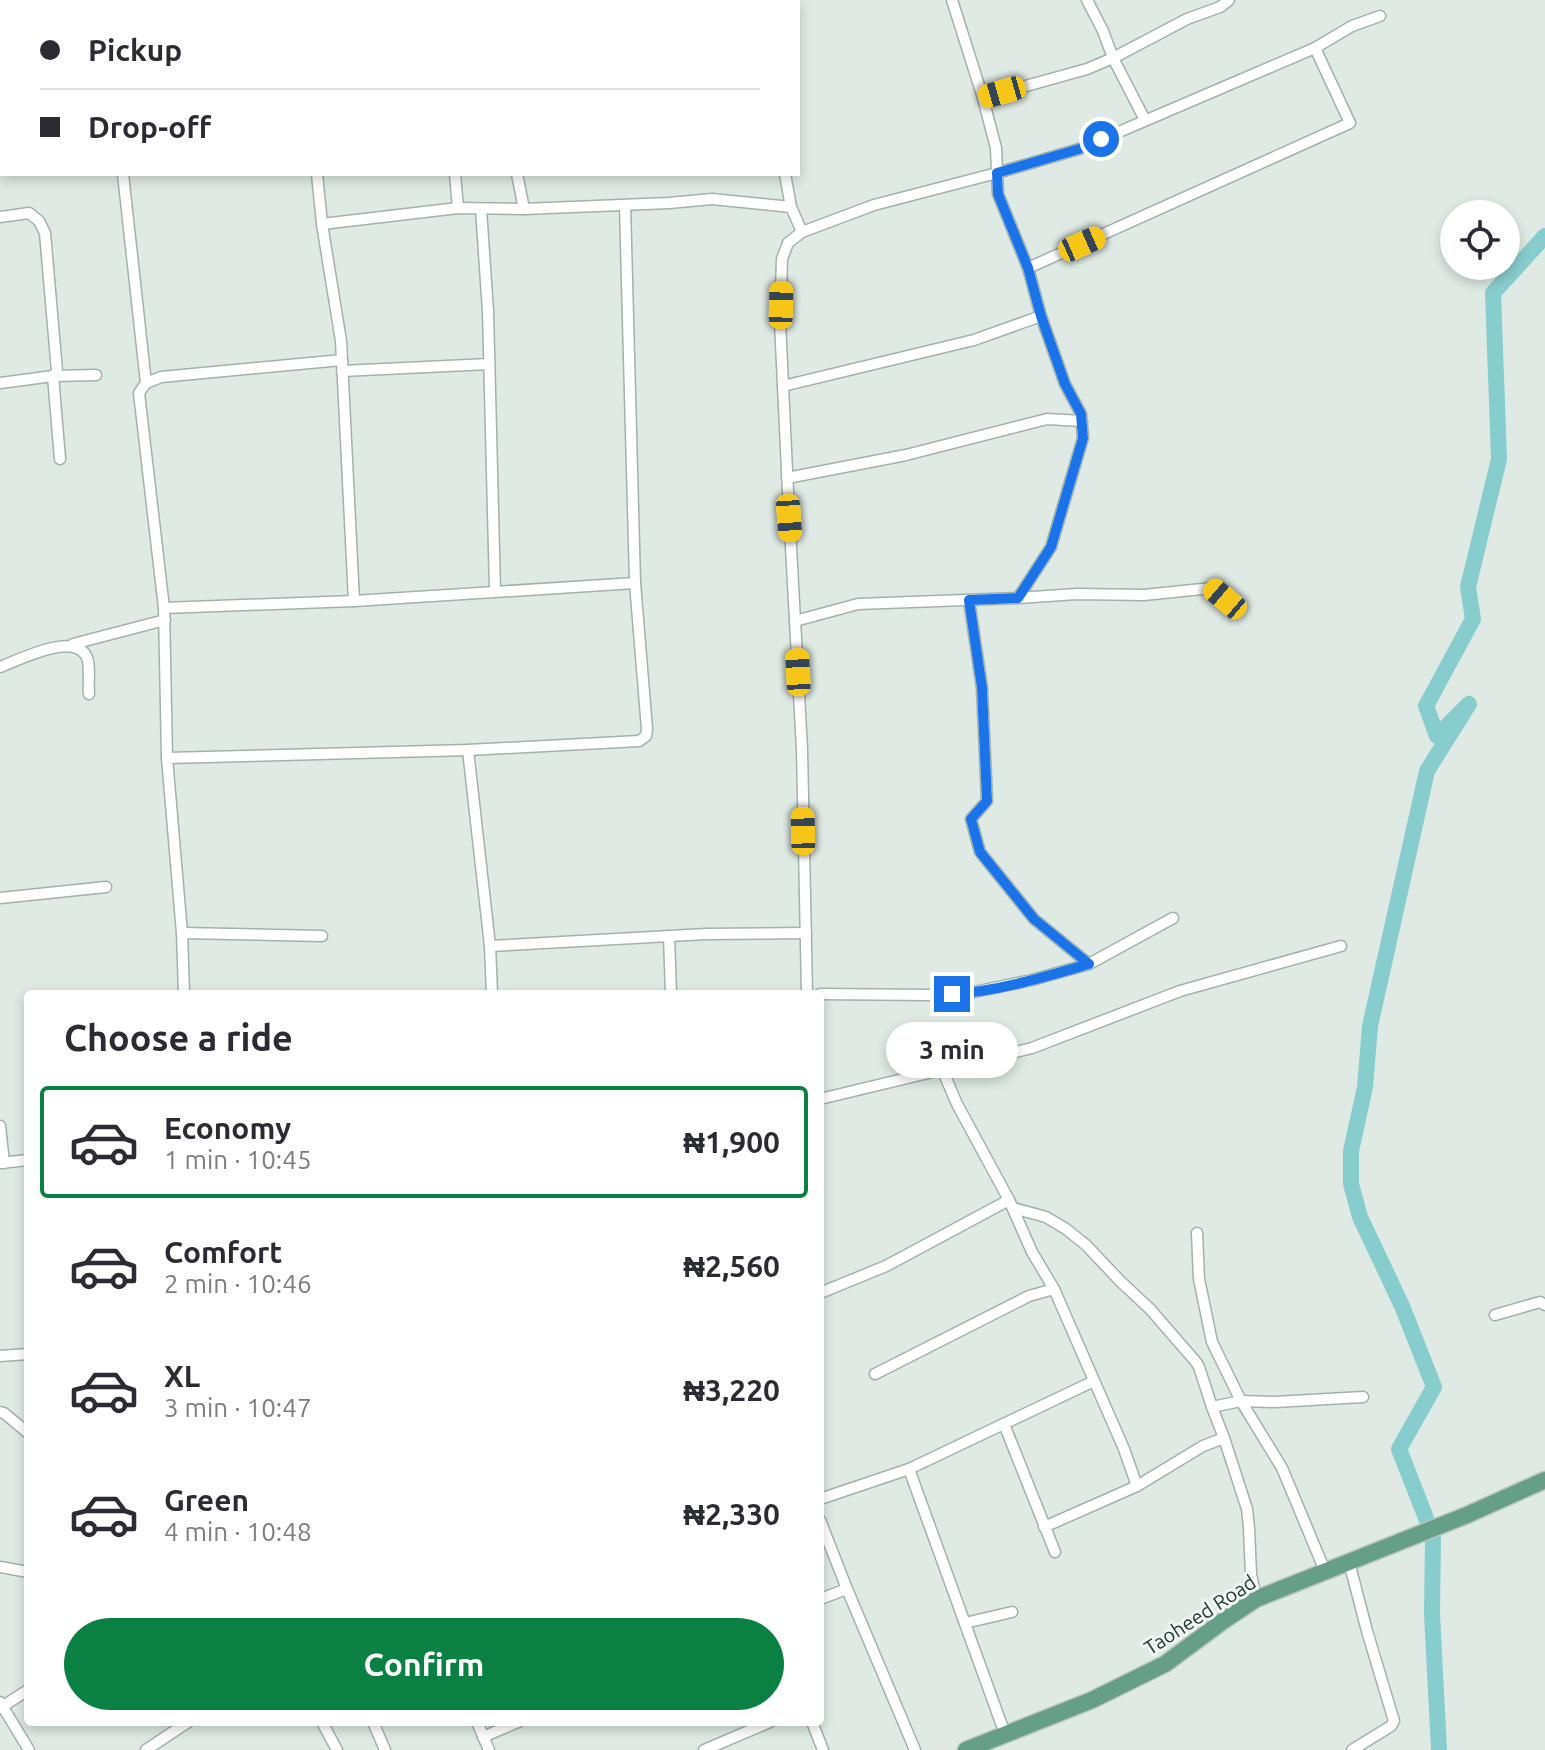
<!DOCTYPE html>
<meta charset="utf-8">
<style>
body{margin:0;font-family:Ubuntu,sans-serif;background:#f2f2f3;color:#2b2b33;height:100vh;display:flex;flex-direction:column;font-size:30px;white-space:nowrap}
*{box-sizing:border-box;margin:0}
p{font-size:26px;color:#7c7c81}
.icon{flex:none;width:44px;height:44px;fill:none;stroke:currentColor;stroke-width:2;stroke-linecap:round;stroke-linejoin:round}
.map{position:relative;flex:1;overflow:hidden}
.side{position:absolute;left:24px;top:990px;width:800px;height:736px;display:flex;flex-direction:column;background:#fff;border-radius:8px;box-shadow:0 4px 12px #0003}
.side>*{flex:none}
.banner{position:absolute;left:0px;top:0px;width:800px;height:176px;box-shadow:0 4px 12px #0003;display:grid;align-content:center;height:176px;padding:0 40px;background:#fff}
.fabs{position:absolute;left:1440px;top:200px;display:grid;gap:16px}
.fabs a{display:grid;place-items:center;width:80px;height:80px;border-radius:50%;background:#fff;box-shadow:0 4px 12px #0003;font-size:40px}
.end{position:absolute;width:36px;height:36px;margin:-18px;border:10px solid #1a73e8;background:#fff;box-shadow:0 0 0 4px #fff}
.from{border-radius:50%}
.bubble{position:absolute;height:56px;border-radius:28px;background:#fff;box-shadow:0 4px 12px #0003;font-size:26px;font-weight:700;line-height:56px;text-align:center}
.car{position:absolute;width:24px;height:48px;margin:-24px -12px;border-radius:10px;box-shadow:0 0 6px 2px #0007;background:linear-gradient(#f5c518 24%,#345 0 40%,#f5c518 0 76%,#345 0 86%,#f5c518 0)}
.banner b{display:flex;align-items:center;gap:28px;height:76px;font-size:30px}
.banner b+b{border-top:2px solid #e1e1e2}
.banner i{width:20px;height:20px;background:#2b2b33}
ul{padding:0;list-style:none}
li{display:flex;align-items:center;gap:24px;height:112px;margin:0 16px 12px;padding:0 24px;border:4px solid transparent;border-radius:8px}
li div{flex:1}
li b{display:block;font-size:30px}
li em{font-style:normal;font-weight:700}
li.active{border-color:#0b8043}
li>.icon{width:72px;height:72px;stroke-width:1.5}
h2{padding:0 40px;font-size:36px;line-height:96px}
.cta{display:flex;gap:16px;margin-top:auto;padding:16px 40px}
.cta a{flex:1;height:92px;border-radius:48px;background:#0b8043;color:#fff;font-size:32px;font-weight:700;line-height:92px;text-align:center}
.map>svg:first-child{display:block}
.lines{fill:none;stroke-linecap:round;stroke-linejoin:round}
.river{stroke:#88cdce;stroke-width:16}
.minor-casing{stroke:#a2b2aa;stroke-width:13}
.primary-casing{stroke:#bcc4c1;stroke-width:19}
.minor{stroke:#fff;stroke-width:10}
.primary{stroke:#659f88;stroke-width:16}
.route{stroke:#1a73e8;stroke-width:10}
.labels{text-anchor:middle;stroke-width:6;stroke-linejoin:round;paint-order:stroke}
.street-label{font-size:20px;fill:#213a30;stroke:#f0f7f2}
</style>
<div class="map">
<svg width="1545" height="1750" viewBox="0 0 1545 1750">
<rect width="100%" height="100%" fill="#dfeae4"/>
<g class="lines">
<!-- river -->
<path class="river" d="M1439 1750 1432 1614 1433 1536 1399 1449 1434 1387 1402 1306 1360 1217 1351 1184V1151L1365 1087 1370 1026 1427 771 1469 704 1437 736 1426 706 1473 619 1468 587 1499 459 1493 293 1545 236"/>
<!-- minor casing -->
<g class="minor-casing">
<g id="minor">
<path d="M201 0V2"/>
<path d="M307 0 308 2"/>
<path d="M374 0 375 2"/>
<path d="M477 0 478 2"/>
<path d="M623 0V2"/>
<path d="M952 0 983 98 996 148 998 194 1028 268 1041 316 1065 384 1081 414 1083 438 1051 547 1018 598"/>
<path d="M1087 0 1103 31 1113 58 1145 120"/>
<path d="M731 2 732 0"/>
<path d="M983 98 1087 69 1113 58 1187 19 1220 7 1229 0"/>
<path d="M123 174 146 383"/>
<path d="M455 174 458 208"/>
<path d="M517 174 524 209"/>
<path d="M785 174 791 207 802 232"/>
<path d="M481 209 488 311 495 591"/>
<path d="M0 217 29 213 39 221 45 233 57 371 53 376 60 459"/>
<path d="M322 224 458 208 524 209 669 203 712 199 791 207"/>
<path d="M1028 268 1350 123 1315 48 1352 26 1380 16"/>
<path d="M342 360 354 601"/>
<path d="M342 371 489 364"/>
<path d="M0 383 53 376 96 375"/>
<path d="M783 386 974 340 1041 316"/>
<path d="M787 478 906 455 1047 419 1082 421"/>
<path d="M969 600 982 688 987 801 971 819 980 852 1034 919 1089 964"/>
<path d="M164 608 354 601 635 583"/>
<path d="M795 621 858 604 1018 598 1077 594 1144 595 1212 588 1238 610"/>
<path d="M73 644 165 620"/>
<path d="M0 667C19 660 80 628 88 661 90 670 88 683 89 694"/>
<path d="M468 750 490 946 492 994"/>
<path d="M167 758 468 750 639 741 646 736 647 729 635 583 625 205"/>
<path d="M0 898 106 887"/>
<path d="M182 933 322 936"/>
<path d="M669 936 671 994"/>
<path d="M490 946 706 934 806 933"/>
<path d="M184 994 182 933 167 758 164 608 139 393 146 383 161 377 342 360 341 341 322 224 317 174"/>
<path d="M807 994 802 749 788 492 780 322 782 259 788 243 802 232 874 205 997 173 1079 149 1315 48"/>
<path d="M820 994 929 995 974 992 1032 980 1089 964 1173 918"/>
<path d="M942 1069 957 1104 1009 1200 1032 1252 1054 1289 1124 1449 1137 1486"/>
<path d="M820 1099 1032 1048 1180 991 1341 946"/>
<path d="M0 1126 4 1163"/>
<path d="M0 1163 28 1160"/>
<path d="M1013 1208 1046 1217 1066 1229 1086 1245 1121 1282 1150 1309 1196 1362 1199 1367 1212 1407 1224 1438 1247 1509 1249 1528 1251 1574 1256 1599"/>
<path d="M1197 1233 1199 1279 1212 1342 1241 1401 1282 1468 1325 1571"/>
<path d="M820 1293 886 1266 1009 1200"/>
<path d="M1495 1315 1540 1302 1545 1305"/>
<path d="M0 1356 28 1354"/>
<path d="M875 1374 1029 1296 1054 1289"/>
<path d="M1212 1407 1241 1401 1275 1402 1363 1397"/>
<path d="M0 1412 4 1413 28 1433"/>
<path d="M1004 1424 1055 1552"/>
<path d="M909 1469 1005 1734"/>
<path d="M820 1499 909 1469 1094 1381"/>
<path d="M820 1520 847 1589 915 1750"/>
<path d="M1044 1527 1137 1486 1203 1446 1224 1438"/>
<path d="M1349 1562 1367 1631 1394 1721 1391 1726 1352 1750"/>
<path d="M0 1567 28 1572"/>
<path d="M820 1599 847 1589"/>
<path d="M965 1623 1012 1612"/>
<path d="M0 1702 29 1750"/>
<path d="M0 1708 28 1690"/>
<path d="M322 1722 337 1750"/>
<path d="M373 1722 385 1750"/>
<path d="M477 1722 489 1750"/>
<path d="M812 1722 823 1750"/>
<path d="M483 1737 518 1722"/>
<path d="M146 1750 188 1722"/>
<path d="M704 1750 770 1722"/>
</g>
</g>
<!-- primary casing -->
<g class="primary-casing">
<path id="primary" d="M966 1750 1092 1700 1165 1664 1223 1621 1256 1599 1467 1515 1545 1480"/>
</g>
<!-- minor -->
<use href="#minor" class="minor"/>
<!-- primary -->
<use href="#primary" class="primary"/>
</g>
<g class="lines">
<!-- route -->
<path class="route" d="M952 994C999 991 1044 977 1089 964L1034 919 980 852 971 819 987 801 982 688 969 600 1018 598 1051 547 1083 438 1081 414 1065 384 1041 316 1028 268 998 194 997 173 1079 149 1101 139"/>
</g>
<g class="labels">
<!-- street labels -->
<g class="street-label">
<text transform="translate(1200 1615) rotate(-33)" y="7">Taoheed Road</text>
</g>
</g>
</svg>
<div class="fabs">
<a><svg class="icon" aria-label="locate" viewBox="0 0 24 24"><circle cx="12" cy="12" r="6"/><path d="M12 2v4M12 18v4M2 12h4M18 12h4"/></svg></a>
</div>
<i class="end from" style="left:1101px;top:139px"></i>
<i class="end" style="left:952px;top:994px"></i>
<div class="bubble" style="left:886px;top:1022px;width:132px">3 min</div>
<i class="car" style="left:1002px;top:92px;rotate:254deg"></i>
<i class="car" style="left:1082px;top:244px;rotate:66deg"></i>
<i class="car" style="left:781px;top:305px;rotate:1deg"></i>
<i class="car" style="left:789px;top:518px;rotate:176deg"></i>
<i class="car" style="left:1225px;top:599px;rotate:310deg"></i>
<i class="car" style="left:798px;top:672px;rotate:357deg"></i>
<i class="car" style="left:803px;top:831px;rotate:359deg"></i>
<div class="banner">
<b><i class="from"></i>Pickup</b>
<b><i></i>Drop-off</b>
</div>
<section class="side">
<h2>Choose a ride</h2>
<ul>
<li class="active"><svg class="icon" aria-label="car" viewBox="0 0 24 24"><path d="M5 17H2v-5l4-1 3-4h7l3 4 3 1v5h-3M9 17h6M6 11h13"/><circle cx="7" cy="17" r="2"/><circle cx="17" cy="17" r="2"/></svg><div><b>Economy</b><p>1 min · 10:45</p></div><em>₦1,900</em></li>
<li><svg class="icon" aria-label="car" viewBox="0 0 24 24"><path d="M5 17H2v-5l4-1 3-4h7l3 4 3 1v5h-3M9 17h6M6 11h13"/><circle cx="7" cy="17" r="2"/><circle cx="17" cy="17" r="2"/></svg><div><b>Comfort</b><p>2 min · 10:46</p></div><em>₦2,560</em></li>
<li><svg class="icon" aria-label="car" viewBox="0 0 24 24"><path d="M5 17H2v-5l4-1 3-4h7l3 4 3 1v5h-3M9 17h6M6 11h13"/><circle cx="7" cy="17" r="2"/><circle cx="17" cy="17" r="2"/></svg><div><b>XL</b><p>3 min · 10:47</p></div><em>₦3,220</em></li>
<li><svg class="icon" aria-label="car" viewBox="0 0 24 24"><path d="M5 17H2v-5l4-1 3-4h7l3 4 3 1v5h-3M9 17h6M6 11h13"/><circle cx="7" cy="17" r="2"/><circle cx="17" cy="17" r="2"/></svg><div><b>Green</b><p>4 min · 10:48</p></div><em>₦2,330</em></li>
</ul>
<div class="cta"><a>Confirm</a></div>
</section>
</div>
